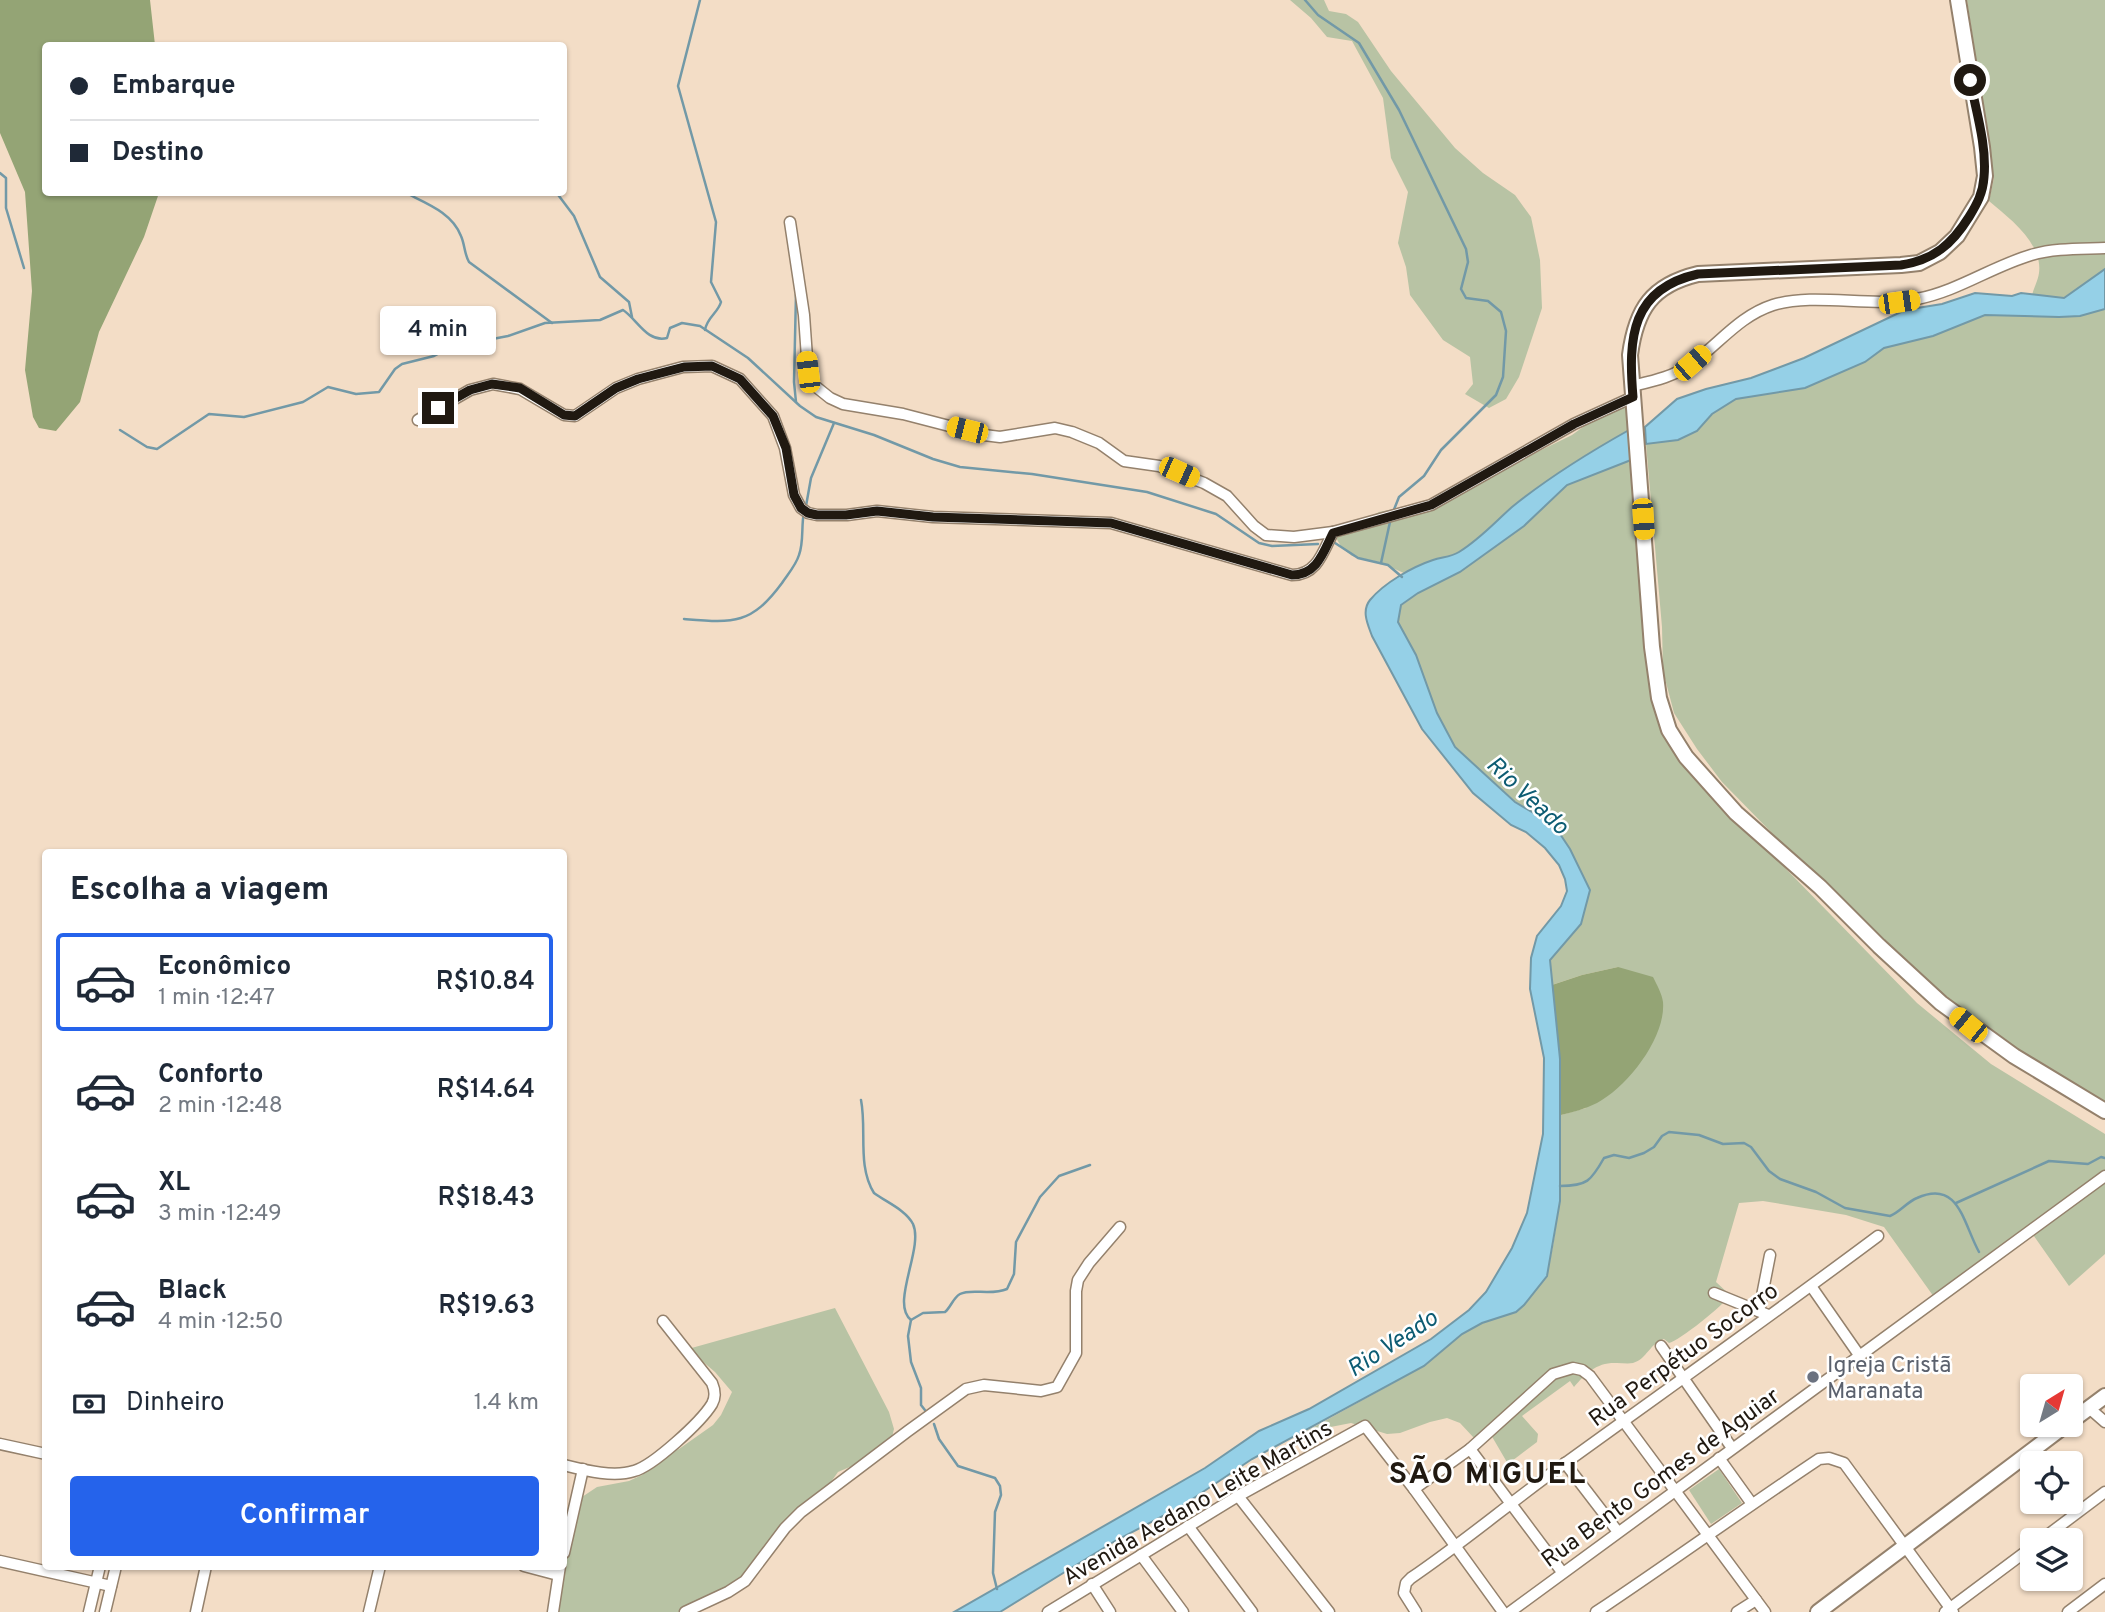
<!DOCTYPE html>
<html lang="pt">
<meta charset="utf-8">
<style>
body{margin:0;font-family:Overpass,sans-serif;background:#f2f2f3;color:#1f2937;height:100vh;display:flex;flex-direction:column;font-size:26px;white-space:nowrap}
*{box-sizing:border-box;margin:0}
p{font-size:23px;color:#747a83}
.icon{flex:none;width:38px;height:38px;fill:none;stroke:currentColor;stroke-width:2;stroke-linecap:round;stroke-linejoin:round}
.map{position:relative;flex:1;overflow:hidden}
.sheet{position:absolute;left:42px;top:849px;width:525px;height:721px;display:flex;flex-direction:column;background:#fff;border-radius:7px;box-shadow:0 2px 5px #0004}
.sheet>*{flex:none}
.guide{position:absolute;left:42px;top:42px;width:525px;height:154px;border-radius:7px;box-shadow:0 2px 5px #0004;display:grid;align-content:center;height:154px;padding:0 28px;background:#fff}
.needle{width:46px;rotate:37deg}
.controls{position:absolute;left:2020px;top:1374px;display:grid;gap:14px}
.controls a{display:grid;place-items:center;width:63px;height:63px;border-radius:7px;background:#fff;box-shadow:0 2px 5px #0004;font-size:35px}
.end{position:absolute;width:32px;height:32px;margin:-16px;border:9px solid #201911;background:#fff;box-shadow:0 0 0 4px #fff}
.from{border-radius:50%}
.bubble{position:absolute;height:49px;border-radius:7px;background:#fff;box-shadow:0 2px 5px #0004;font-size:23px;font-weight:600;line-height:49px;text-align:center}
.car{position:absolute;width:21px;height:42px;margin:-21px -10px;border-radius:9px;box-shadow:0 0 5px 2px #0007;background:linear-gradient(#f5c518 24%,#345 0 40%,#f5c518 0 76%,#345 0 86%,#f5c518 0)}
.guide b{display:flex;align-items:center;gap:24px;height:66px;font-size:26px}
.guide b+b{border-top:2px solid #e0e1e3}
.guide i{width:18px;height:18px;background:#1f2937}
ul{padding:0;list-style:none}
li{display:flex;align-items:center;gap:21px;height:98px;margin:0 14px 10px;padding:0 14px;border:4px solid transparent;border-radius:7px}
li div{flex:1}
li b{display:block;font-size:26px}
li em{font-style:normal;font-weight:600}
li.selected{border-color:#2563eb}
li>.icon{width:63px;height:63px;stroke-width:1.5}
h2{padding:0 28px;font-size:32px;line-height:84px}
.pay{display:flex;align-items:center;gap:18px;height:77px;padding:0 28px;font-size:26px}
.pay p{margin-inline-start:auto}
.cta{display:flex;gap:14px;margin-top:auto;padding:14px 28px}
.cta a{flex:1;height:80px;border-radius:7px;background:#2563eb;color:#fff;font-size:28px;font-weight:600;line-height:80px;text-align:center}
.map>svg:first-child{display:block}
.green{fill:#b8c3a4}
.forest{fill:#94a475}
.water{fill:#95d0e7;stroke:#7299a7;stroke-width:2}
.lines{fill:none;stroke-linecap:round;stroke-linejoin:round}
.stream{stroke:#7299a7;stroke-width:2.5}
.street-casing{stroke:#94816c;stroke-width:13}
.secondary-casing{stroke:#94816c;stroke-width:18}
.street{stroke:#fff;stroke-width:10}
.secondary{stroke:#fff;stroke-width:14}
.route{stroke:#201911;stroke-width:9}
.worship-dot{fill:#6b7280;stroke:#fff;stroke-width:2.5}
.labels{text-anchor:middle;stroke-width:5;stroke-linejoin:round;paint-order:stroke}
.street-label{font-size:23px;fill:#201911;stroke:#fff}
.worship-label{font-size:23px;fill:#5b616d;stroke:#fff;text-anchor:start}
.water-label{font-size:24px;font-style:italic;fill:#0d5c73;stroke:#fff}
.district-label{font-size:30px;font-weight:bold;letter-spacing:2px;fill:#201911;stroke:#fff}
</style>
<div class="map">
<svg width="2105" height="1612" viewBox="0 0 2105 1612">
<rect width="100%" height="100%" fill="#f3ddc6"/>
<!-- green -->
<g class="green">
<path d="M1290 0H1324L1329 11 1346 14 1358 22 1391 71 1455 148 1483 173 1515 195 1531 217 1540 260 1542 308 1519 377 1506 399 1489 408 1465 394 1473 384 1470 357 1443 340 1410 295 1406 267 1398 243 1408 192 1391 158 1383 98 1352 41 1327 37 1311 18Z"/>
<path d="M1967 0H2105V269L2064 298 2032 295C2034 288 2038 280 2039 273 2043 243 2009 218 1989 201L1994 178Z"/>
<path d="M2105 309V1115L2012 1060 1816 878 1722 782 1697 749 1674 713 1663 671 1662 627 1646 444 1678 440 1697 431 1712 414 1736 399 1805 388 1865 362 1884 348 1933 336 1985 315 2059 317 2080 316Z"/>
<path d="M1627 395 1629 430 1455 555 1431 561 1406 574 1379 562 1352 556 1342 548 1335 536 1379 512 1437 500 1515 463 1572 435Z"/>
<path d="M1631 460 1646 627 1647 667 1655 707 1741 823 1917 1003 1991 1064 2105 1134V1254L2069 1286 2027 1226 1934 1297 1884 1227 1846 1215 1763 1201 1739 1203 1716 1282 1730 1295C1724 1305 1679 1341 1669 1343L1664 1339C1650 1343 1647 1359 1633 1363 1628 1364 1622 1363 1617 1363 1597 1362 1586 1373 1574 1387L1570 1381 1522 1416 1538 1434 1537 1442 1508 1464 1487 1428 1474 1438 1460 1423 1447 1418 1430 1422 1400 1433 1387 1434 1351 1423 1305 1432 1424 1366 1462 1334 1482 1323 1516 1312 1524 1305 1547 1276 1553 1246 1560 1201 1561 1115 1586 1108 1618 967 1582 975 1552 985 1550 959 1590 890 1570 849 1554 825 1516 802 1455 747 1437 713 1416 655 1398 622 1401 606 1418 593 1460 572 1524 526 1567 485Z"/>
<path d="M835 1308 889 1412 894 1429 891 1441 873 1457 838 1472 821 1496 783 1534 756 1573 721 1595 678 1612H556L566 1554 579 1499 597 1487 629 1481 642 1475 664 1456 679 1449 713 1425 721 1415 732 1392 715 1372 688 1349Z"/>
<path d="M1719 1469 1742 1503 1711 1524 1689 1490Z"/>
</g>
<!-- forest -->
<g class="forest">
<path d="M0 0H150L155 45 46 46V192L159 193 144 237 99 332 80 402 56 431 39 428 33 417 25 370 32 291 25 192 0 133Z"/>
<path d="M1618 967 1653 977C1657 985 1662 994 1663 1002 1666 1038 1627 1087 1597 1103 1585 1109 1573 1112 1561 1115L1560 1059 1552 985 1582 975Z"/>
</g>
<!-- water -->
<g class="water">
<path d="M2105 269V309L2080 316 2059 317 1985 315 1933 336 1884 348 1865 362 1805 388 1736 399 1712 414 1697 431 1678 440 1646 444 1645 427 1677 399 1706 389 1751 378 1804 358 1905 310 1942 304 1975 293 2012 296 2021 293 2064 298Z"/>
<path d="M1629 430 1631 460 1567 485 1524 526 1460 572 1418 593 1401 605 1398 622 1416 655 1437 713 1455 747 1515 802 1554 825 1570 849 1590 890 1581 924 1550 960 1560 1059V1201L1547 1276 1524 1305 1516 1312 1482 1323 1462 1334 1424 1366 1252 1459 1182 1506 1115 1541 1000 1612H954L1205 1468 1259 1431 1309 1409 1431 1339 1469 1310 1486 1292 1512 1248 1527 1213 1543 1134 1544 1058 1530 989 1531 958 1537 936 1561 906 1567 891 1565 879 1559 865 1545 848 1526 832 1511 825 1473 793 1422 729 1372 636C1368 625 1361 611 1370 600 1384 583 1412 567 1433 560 1442 557 1451 557 1459 552 1480 539 1494 523 1512 507 1549 477 1588 453 1629 430Z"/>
</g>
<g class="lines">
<!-- stream -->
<g class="stream">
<path d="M700 0 678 86 716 222 711 282 721 302C718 313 707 317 705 330"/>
<path d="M1305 0 1318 15 1359 43 1399 110 1466 249 1468 262 1461 289 1466 298 1488 301 1501 312 1506 331 1503 377 1496 395 1441 450 1424 476 1399 497 1393 512"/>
<path d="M0 173 6 178V208L24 268"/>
<path d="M404 192C425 203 452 212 461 236 465 245 464 253 469 262L552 323"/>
<path d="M556 192 574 216 600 277 629 302 632 317"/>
<path d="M796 294 794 382 796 402"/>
<path d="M120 430 147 447 157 449 209 414 244 417 303 402 328 387 356 394 379 392 395 369 402 364 434 356 451 347 508 336 545 323 600 320 623 310C637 319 647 343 667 338L670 328 682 323 700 326 748 358 800 406 816 417 874 435 933 459 960 467 1032 474 1147 492 1216 514 1259 543 1272 546 1318 544"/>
<path d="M806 506 811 478 834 423"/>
<path d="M1332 541 1358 558 1388 565 1402 577"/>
<path d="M1381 563 1390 522"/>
<path d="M684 619C734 623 751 625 782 583 788 574 796 565 799 555 804 542 801 526 804 512"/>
<path d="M861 1100C867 1130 857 1166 874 1193 886 1202 906 1210 913 1224 924 1248 890 1304 911 1320"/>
<path d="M1560 1186C1587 1186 1591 1181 1604 1158L1614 1155 1629 1158 1644 1153 1654 1147 1662 1136 1669 1132 1699 1135 1723 1144 1744 1143 1751 1147 1769 1171 1780 1179 1816 1192 1845 1208 1890 1216C1900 1212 1907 1202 1917 1198 1959 1179 1963 1223 1979 1252"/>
<path d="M1956 1203 2049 1161 2088 1164 2101 1157 2105 1158"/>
<path d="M928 1414 921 1405V1388L911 1362 908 1336 911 1320 923 1313 945 1312C951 1307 953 1298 960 1294 971 1288 991 1296 1007 1289L1014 1274 1016 1242 1040 1197 1059 1176 1090 1165"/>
<path d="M934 1424 939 1439 958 1466 995 1478 1000 1486 1001 1495 995 1512 993 1573 997 1589"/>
</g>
<!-- street casing -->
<g class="street-casing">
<g id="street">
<path d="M790 222 804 315 808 372 815 386 830 398 843 404 903 414 984 435 1000 437 1055 428 1072 432 1099 443 1124 461 1159 466 1204 483 1227 496 1254 526 1266 535 1294 537 1333 532"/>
<path d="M1632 386C1653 381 1673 377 1691 364 1719 344 1739 316 1773 305 1816 292 1870 308 1917 299 1958 291 1991 267 2031 255 2055 248 2080 249 2105 248"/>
<path d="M418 420 470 390 493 384 520 389 564 415 575 416 616 388 638 379 683 367 712 366 740 379 773 416 785 448 794 495 801 508 808 513 817 515H847L877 511 933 517 1111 523 1292 575C1317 575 1323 552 1333 532L1431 505 1574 424 1633 397"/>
<path d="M1811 1286 1859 1355"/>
<path d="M1714 1293 1768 1315"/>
<path d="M1759 1311 1770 1255"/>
<path d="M1661 1346 1732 1448"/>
<path d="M2089 1408 2105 1422"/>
<path d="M0 1444 46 1454"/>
<path d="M1470 1449 1562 1572"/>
<path d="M1719 1458 1752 1504"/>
<path d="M1565 1463 1618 1532"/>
<path d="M564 1465C584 1470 613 1478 634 1471 653 1466 701 1422 712 1404 716 1397 715 1390 712 1383L663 1321"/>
<path d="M1414 1489 1470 1449 1553 1374 1573 1368 1582 1370 1590 1376 1765 1612"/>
<path d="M1238 1496 1329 1612"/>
<path d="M1188 1526 1252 1612"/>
<path d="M2041 1540 2105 1492"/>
<path d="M564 1553 583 1469"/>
<path d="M1141 1555 1183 1612"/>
<path d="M0 1561 111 1586"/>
<path d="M524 1566 558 1575"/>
<path d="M1092 1584 1110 1612"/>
<path d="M89 1612 100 1566"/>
<path d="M105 1612 116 1566"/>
<path d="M196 1612 206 1566"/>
<path d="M369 1612 380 1566"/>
<path d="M553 1612 560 1566"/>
<path d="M685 1612 728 1592 745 1581 785 1528 801 1512 908 1431 966 1389 984 1385 1041 1391 1057 1387 1076 1353V1291L1078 1280 1089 1263 1120 1227"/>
<path d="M1048 1612 1238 1496 1365 1426 1414 1489 1503 1612"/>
<path d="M1416 1612 1404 1593 1406 1583 1411 1578C1464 1542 1512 1501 1564 1464 1669 1388 1775 1313 1878 1236"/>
<path d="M1510 1612 2105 1176"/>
<path d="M1596 1612C1671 1562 1744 1509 1819 1459L1829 1458 1844 1463 1953 1612"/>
<path d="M1737 1612 1756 1600"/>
<path d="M1945 1612 2032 1547"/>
<path d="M2068 1612 2105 1584"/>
</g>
</g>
<!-- secondary casing -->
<g class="secondary-casing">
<g id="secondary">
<path d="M1958 0 1982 147 1985 176 1981 197 1957 236 1940 252 1919 263 1901 265 1698 274C1652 285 1636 309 1630 355L1652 647 1659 698 1669 730 1686 757 1736 813 1820 887 1879 946 1941 1003 2014 1056 2105 1111"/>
<path d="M2070 1422 2105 1396"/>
<path d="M1818 1612 2067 1424"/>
</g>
</g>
<!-- street -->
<use href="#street" class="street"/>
<!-- secondary -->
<use href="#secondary" class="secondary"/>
</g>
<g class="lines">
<!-- route -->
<path class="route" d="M438 408 470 390 492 384 520 388 564 415 575 416 616 388 638 379 684 367 712 366 740 379 773 416 786 448 794 495 801 508 808 513 817 515H846L877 511 933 517 1111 523 1292 575C1317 575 1323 553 1333 533L1431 505 1574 424 1633 397C1628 338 1631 289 1698 274L1901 265C1934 260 1952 244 1969 217 1977 204 1983 193 1984 177 1987 146 1976 111 1970 80"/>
</g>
<!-- markers -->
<circle class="worship-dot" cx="1813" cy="1377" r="7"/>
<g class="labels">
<!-- street labels -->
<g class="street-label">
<text transform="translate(1683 1354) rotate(-36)" y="8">Rua Perpétuo Socorro</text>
<text transform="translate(1660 1477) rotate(-36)" y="8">Rua Bento Gomes de Aguiar</text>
<text transform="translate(1197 1502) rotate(-30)" y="8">Avenida Aedano Leite Martins</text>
</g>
<!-- worship labels -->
<g class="worship-label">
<text x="1827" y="1372">Igreja Cristã<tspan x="1827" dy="26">Maranata</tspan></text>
</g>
<!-- water labels -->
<g class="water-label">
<text transform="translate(1528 795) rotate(43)" y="8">Rio Veado</text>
<text transform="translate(1392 1343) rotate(-33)" y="8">Rio Veado</text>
</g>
<!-- district labels -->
<g class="district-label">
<text x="1488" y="1483">SÃO MIGUEL</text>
</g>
</g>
</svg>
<div class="controls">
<a><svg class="needle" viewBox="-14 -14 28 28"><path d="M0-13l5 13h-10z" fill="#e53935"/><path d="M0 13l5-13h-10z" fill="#747a83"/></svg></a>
<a><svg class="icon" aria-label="locate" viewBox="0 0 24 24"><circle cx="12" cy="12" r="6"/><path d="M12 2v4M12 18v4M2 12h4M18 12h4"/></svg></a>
<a><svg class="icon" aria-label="layers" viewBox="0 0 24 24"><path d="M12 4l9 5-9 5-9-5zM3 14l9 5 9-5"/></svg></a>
</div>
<i class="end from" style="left:1970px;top:80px"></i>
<i class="end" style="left:438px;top:408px"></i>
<div class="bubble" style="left:380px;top:306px;width:116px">4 min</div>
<i class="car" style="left:1899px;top:302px;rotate:82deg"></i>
<i class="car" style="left:1692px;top:363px;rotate:49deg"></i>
<i class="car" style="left:808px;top:372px;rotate:353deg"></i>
<i class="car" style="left:967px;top:430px;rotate:284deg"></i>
<i class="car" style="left:1179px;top:472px;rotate:114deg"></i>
<i class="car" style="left:1643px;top:519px;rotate:176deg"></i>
<i class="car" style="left:1968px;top:1025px;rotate:309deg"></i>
<div class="guide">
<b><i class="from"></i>Embarque</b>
<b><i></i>Destino</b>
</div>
<section class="sheet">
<h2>Escolha a viagem</h2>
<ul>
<li class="selected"><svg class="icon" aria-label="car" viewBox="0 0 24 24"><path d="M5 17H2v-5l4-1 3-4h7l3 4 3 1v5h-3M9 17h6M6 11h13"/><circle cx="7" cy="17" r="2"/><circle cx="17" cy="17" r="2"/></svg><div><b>Econômico</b><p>1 min · 12:47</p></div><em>R$10.84</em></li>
<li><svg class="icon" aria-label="car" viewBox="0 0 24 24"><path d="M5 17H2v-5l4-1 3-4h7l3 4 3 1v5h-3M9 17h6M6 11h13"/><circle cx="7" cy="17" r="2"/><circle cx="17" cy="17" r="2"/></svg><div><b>Conforto</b><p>2 min · 12:48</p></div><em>R$14.64</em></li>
<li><svg class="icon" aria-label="car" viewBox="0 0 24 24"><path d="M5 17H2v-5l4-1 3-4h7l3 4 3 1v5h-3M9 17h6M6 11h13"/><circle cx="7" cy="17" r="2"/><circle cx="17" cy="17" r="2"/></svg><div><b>XL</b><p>3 min · 12:49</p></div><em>R$18.43</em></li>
<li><svg class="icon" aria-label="car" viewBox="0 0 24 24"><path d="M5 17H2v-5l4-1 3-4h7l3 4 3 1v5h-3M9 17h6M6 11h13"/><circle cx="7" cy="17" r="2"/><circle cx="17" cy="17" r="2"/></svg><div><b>Black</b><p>4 min · 12:50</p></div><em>R$19.63</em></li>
</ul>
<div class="pay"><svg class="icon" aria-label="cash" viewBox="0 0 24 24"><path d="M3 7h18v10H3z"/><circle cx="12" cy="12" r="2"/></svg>Dinheiro<p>1.4 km</p></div>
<div class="cta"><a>Confirmar</a></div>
</section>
</div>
